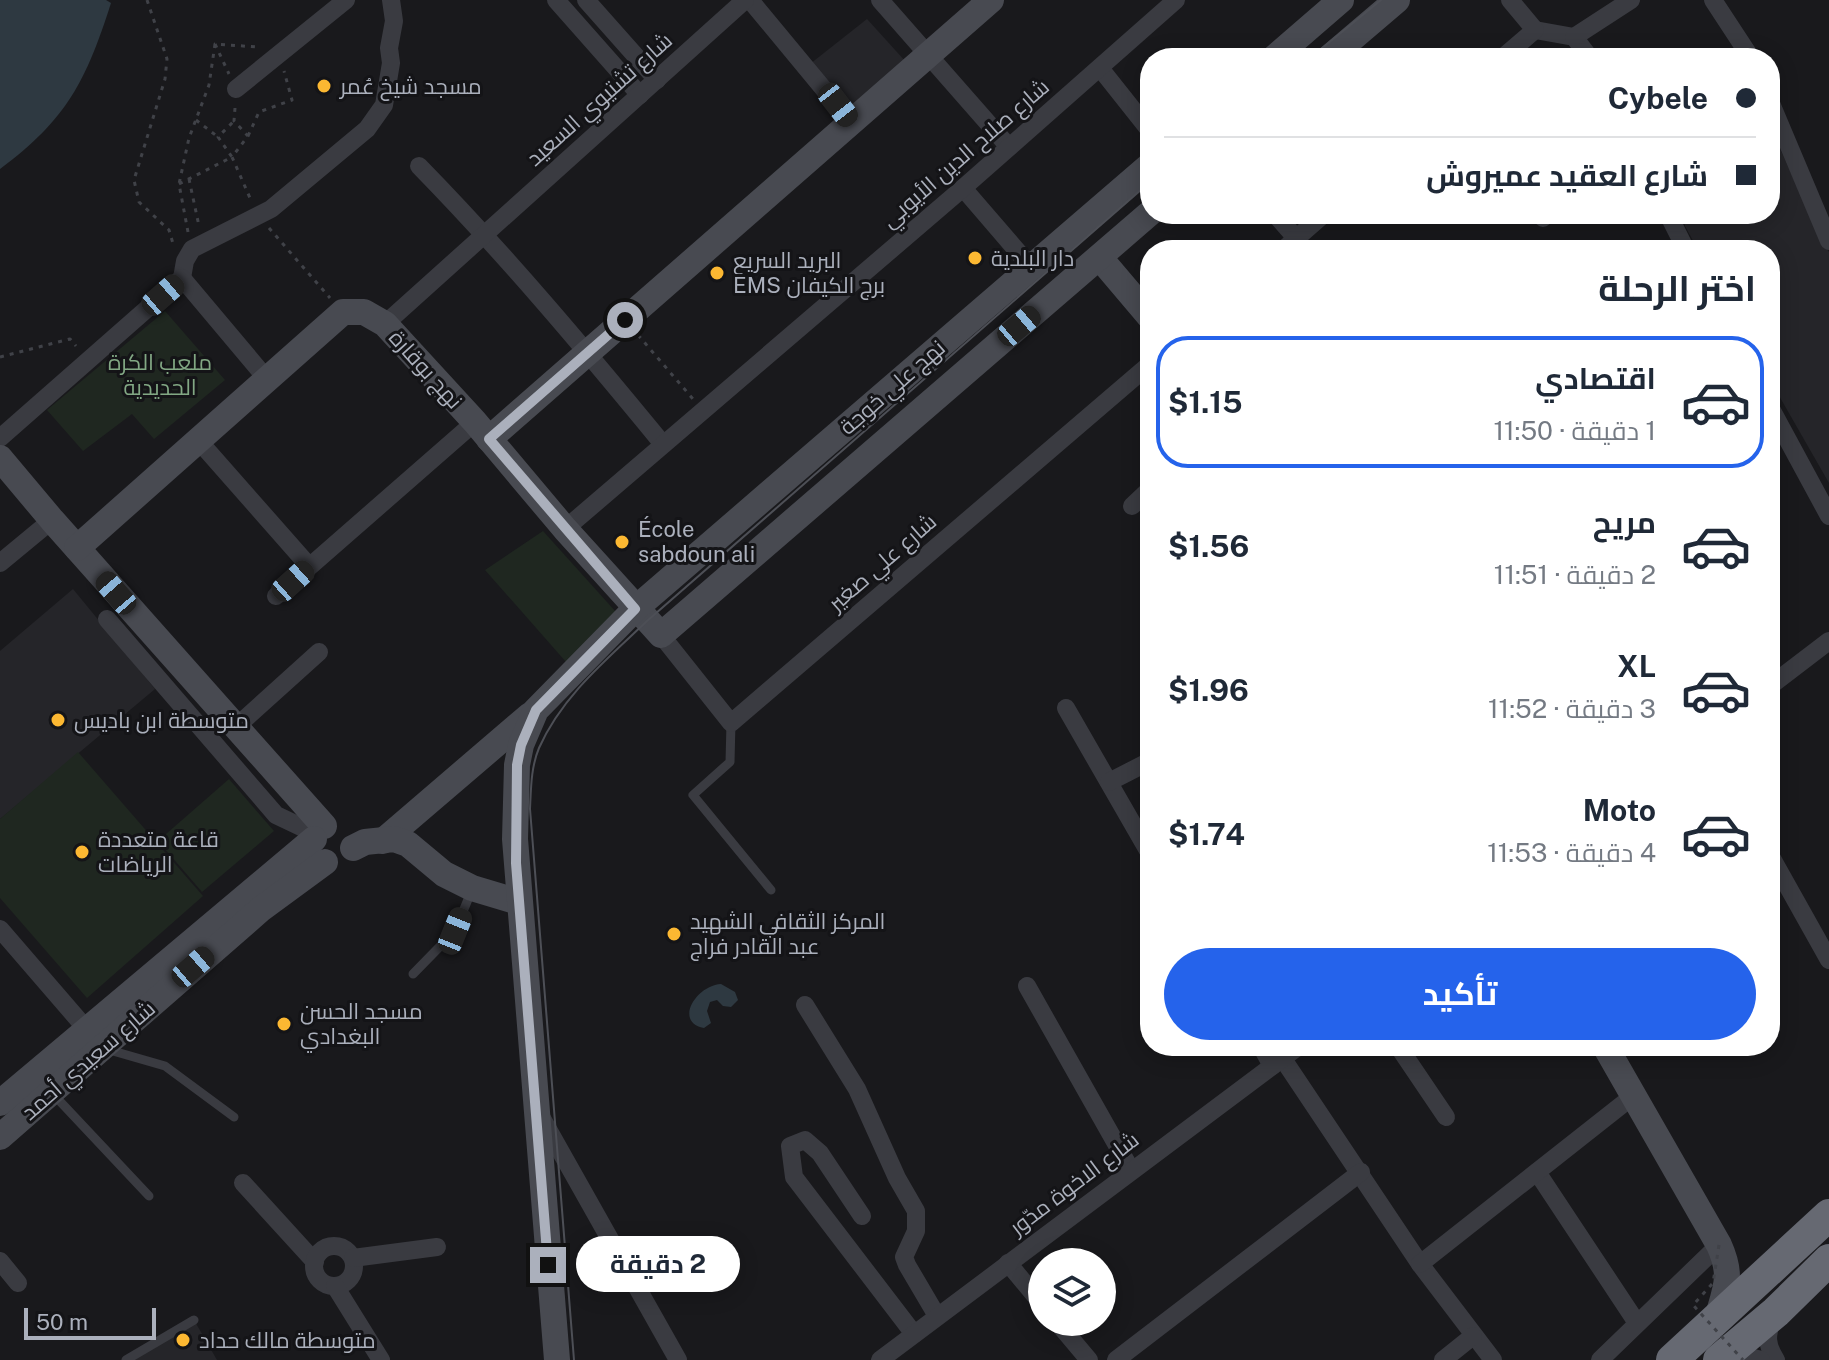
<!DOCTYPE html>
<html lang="ar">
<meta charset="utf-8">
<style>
body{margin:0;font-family:"Public Sans",Cairo,sans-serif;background:#f2f2f3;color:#1f2937;direction:rtl;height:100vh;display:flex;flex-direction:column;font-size:30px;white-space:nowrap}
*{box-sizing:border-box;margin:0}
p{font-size:26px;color:#747a83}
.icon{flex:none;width:44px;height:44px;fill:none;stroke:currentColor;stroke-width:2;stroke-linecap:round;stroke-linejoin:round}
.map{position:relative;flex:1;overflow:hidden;direction:ltr}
.details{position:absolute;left:1140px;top:240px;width:640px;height:816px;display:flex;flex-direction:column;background:#fff;border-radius:32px;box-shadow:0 4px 20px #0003;direction:rtl}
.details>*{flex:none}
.banner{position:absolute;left:1140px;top:48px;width:640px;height:176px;border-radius:32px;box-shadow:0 4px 20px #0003;direction:rtl;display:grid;align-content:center;height:176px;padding:0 24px;background:#fff}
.buttons{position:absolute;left:1028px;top:1248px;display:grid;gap:16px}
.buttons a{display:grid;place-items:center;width:88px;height:88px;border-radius:50%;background:#fff;box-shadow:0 4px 20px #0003;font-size:40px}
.scale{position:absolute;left:24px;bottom:20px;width:132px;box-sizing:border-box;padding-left:8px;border:4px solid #abb0bc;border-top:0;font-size:22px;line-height:28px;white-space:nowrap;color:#abb0bc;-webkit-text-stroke:6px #141417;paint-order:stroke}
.end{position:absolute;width:36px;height:36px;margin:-18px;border:10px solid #abb0bc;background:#111;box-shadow:0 0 0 4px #111}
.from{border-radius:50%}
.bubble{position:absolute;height:56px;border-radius:28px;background:#fff;box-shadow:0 4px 20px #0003;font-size:26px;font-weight:700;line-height:56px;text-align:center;direction:rtl}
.car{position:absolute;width:24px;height:48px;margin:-24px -12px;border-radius:10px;box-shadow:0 0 6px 2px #0007;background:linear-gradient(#222 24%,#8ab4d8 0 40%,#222 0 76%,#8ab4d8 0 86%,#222 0)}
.banner b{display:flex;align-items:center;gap:28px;height:76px;font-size:30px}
.banner b+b{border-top:2px solid #e0e1e3}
.banner i{width:20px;height:20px;background:#1f2937}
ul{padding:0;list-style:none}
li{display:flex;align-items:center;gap:24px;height:132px;margin:0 16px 12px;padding:0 8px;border:4px solid transparent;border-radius:32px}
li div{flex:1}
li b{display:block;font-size:30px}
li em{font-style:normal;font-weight:700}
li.current{border-color:#2563eb}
li>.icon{width:72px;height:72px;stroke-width:1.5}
h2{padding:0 24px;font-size:36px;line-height:96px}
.cta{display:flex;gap:16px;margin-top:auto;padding:16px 24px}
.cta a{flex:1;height:92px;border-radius:48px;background:#2563eb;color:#fff;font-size:32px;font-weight:700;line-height:92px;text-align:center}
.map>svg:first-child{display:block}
.built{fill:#252529}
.green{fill:#1f2720}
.water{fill:#2e3941}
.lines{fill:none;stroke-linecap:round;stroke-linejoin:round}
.path{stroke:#404248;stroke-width:3;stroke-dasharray:4 6;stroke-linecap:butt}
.lane{stroke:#3a3b41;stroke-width:9}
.street{stroke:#3a3b41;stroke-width:18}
.secondary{stroke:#484a51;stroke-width:26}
.highway{stroke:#666972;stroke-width:32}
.tram{stroke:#4d4f56;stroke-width:2}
.path-bridge{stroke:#404248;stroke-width:3;stroke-dasharray:4 6;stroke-linecap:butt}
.route{stroke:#abb0bc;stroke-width:10}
.poi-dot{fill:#fcb832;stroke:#141417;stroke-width:3}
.labels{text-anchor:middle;stroke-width:6;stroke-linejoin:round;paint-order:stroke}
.poi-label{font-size:22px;fill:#abb0bc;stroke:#141417;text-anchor:start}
.street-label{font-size:22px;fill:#abb0bc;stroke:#141417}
.park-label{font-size:22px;fill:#82a884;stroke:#141417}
</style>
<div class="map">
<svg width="1829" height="1360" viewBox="0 0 1829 1360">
<rect width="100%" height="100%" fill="#19191c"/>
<!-- built -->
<g class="built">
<path d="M867 19 906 62 846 111 810 64Z"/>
<path d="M1770 126 1817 232 1829 252V483L1770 380V250H1698L1685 226 1683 214H1770Z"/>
<path d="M73 589 155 689 0 819V651Z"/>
<path d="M194 1320 217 1360H126Z"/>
</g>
<!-- green -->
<g class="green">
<path d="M165 311 225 380 154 439 132 414 83 451 47 410Z"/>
<path d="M543 531 616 612 566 662 485 570Z"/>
<path d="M78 752 203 896 87 998 0 898V819Z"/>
<path d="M229 779 274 831 202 892 158 841Z"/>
</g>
<!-- water -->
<g class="water">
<path d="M0 0H106L111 3C86 81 67 119 0 169Z"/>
<path d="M721 984 735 992 738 1000 731 1007 723 1006 717 1000 710 1002 707 1011 711 1023 704 1028C673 1022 697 985 721 984Z"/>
</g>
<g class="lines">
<!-- path -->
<g class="path">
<path d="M147 0 167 59 165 79 134 180 139 202 169 230 174 247"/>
<path d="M215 44 229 74"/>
<path d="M235 108 234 121 248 136 232 157 250 198"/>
<path d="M196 120 218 137"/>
<path d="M248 136 259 112 292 100 284 71"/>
<path d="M189 179 199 226"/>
<path d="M179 184 232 157 218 137 234 121"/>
<path d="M269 228 330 298"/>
<path d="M188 232 179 184 189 138 209 85 215 44 257 47"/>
<path d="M638 335 693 399"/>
<path d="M0 357 70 339 76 346"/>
</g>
<!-- lane -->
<g class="lane">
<path d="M731 723 730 762 693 795 771 890"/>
<path d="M413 974 455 931 471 892"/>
<path d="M106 1049 165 1066 234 1117"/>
<path d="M54 1095 149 1196"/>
<path d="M126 1360 194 1320"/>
</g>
<!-- street -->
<g class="street">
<path d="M556 0 640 95"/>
<path d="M586 0 657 80"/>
<path d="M750 0 851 122"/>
<path d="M880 0 1009 147"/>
<path d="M1713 0 1751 58"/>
<path d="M1535 30 1574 37 1590 58"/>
<path d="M1574 37 1631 0"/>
<path d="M1502 58 1535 30 1510 0"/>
<path d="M1100 68 1150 131"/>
<path d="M236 89 346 0"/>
<path d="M1770 101 1829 241"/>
<path d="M419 166C505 254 584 348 662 443"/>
<path d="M963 188 1031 267"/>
<path d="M1275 214 1296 238"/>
<path d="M1539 214 1543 218"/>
<path d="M1668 214 1686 250"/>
<path d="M1283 250 1324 214"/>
<path d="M182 278 185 261 192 249 271 209 367 129 384 105 391 63 389 48 394 21 391 0"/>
<path d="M385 324 745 0"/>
<path d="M1770 407 1829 516"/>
<path d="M0 438 182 278 266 378"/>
<path d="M198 440 309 566"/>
<path d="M1132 506 1150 489"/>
<path d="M565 529 963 188 1176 0"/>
<path d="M0 563 52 520"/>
<path d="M276 596 475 422"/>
<path d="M107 619 276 815 316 834"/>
<path d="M661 635 731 723 1150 364"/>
<path d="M1770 686 1829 641"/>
<path d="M1066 708 1150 854"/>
<path d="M236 727 319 652"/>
<path d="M1109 782 1150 761"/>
<path d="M1770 855 1829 960"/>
<path d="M0 929 95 1039"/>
<path d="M1027 986 1131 1170"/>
<path d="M805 1005 857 1089 897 1178 916 1211V1231L904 1257 907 1265 937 1316"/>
<path d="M1261 1046 1272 1066"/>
<path d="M1398 1046 1446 1117"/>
<path d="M1283 1059 1420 1264 1493 1360"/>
<path d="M540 1115 678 1360"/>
<path d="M1537 1172 1637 1323"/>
<path d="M243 1183 315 1262"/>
<path d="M862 1216 820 1153 805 1140 790 1146 794 1177 914 1334"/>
<circle cx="334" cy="1266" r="20"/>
<path d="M353 1258 437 1247"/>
<path d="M0 1261 18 1283"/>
<path d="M1008 1263 1042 1304"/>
<path d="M1420 1264 1633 1096"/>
<path d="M335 1286 381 1360"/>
<path d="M1773 1318C1766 1336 1766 1344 1776 1360"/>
<path d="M1057 1322 1089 1360"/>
<path d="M880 1360 1299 1046"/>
<path d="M1116 1360 1361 1172"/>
<path d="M1443 1360 1473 1336"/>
<path d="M1600 1360 1719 1245"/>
<path d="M1732 1360 1750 1357 1761 1360"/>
</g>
<!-- secondary -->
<g class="secondary">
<path d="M1274 58 1341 0"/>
<path d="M1329 58 1397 0"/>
<path d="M1100 258 1150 317"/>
<path d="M489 439 991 0"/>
<path d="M0 458 52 520 324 826"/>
<path d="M77 548 343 312H364L385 324 475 422 565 529 661 635 1150 213"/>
<path d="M383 841 530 715"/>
<path d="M353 848 365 842 394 839 408 844 444 874 472 888 519 902"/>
<path d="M1605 1046 1719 1245C1733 1276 1726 1287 1717 1319"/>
<path d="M0 1103 314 839"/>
<path d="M0 1137 261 909 325 862"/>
<path d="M557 1360 515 839 517 765 521 745 536 710 635 609 1150 165"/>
</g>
<!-- highway -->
<g class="highway">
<path d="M1672 1360 1829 1215"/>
<path d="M1719 1360 1776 1312 1829 1260"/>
</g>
<!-- tram -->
<g class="tram">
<path d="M1310 58 1381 0"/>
<path d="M574 1360 530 809C531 788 531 767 539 748 562 696 607 659 647 621L1150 182"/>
</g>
<!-- path-bridge -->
<path class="path-bridge" d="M1719 1245 1713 1283 1693 1305 1743 1360"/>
</g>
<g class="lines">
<!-- route -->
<path class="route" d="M548 1265 516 863 517 765 521 745 536 710 635 609 489 439 625 320"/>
</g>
<!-- markers -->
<g class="poi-dot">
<circle cx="324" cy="86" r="8"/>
<circle cx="975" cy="258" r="8"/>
<circle cx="717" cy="273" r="8"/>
<circle cx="622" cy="542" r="8"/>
<circle cx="58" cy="720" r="8"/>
<circle cx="82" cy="852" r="8"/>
<circle cx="674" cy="934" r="8"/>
<circle cx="284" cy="1024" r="8"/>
<circle cx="183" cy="1340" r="8"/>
</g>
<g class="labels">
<!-- poi labels -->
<g class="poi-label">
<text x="340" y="94">مسجد شيخ عُمر</text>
<text x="991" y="266">دار البلدية</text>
<text x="733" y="268">البريد السريع<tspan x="733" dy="25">EMS برج الكيفان</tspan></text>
<text x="638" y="537">École<tspan x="638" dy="25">sabdoun ali</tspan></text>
<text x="74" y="728">متوسطة ابن باديس</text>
<text x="98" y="847">قاعة متعددة<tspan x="98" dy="25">الرياضات</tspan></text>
<text x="690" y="929">المركز الثقافي الشهيد<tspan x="690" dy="25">عبد القادر فراج</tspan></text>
<text x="300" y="1019">مسجد الحسن<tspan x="300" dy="25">البغدادي</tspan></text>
<text x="199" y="1348">متوسطة مالك حداد</text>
</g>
<!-- street labels -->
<g class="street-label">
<text transform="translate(599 99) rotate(-42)" y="8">شارع تشتيوي السعيد</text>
<text transform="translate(965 153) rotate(-41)" y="8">شارع صلاح الدين الأيوبي</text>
<text transform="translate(426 369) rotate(48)" y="8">نهج بوقارة</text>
<text transform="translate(892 387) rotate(-41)" y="8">نهج علي خوجة</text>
<text transform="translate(882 562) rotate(-41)" y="8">شارع علي صغير</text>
<text transform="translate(88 1060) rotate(-41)" y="8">شارع سعيدي أحمد</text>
<text transform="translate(1074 1183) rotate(-37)" y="8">شارع الاخوة مدّور</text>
</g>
<!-- park labels -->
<g class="park-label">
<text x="160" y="370">ملعب الكرة<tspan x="160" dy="25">الحديدية</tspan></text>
</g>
</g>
</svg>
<div class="buttons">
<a><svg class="icon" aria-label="layers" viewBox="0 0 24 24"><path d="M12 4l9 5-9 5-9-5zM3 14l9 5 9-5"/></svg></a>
</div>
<div class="scale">50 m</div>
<i class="end from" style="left:625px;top:320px"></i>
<i class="end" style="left:548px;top:1265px"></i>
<div class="bubble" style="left:576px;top:1236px;width:164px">2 دقيقة</div>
<i class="car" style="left:838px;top:105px;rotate:142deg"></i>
<i class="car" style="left:163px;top:295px;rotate:49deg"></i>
<i class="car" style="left:1019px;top:326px;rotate:50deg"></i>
<i class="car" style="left:293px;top:581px;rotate:48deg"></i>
<i class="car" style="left:116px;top:593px;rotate:319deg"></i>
<i class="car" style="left:455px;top:931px;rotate:22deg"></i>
<i class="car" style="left:193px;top:967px;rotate:49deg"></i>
<div class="banner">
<b><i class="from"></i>Cybele</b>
<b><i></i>شارع العقيد عميروش</b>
</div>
<section class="details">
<h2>اختر الرحلة</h2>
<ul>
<li class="current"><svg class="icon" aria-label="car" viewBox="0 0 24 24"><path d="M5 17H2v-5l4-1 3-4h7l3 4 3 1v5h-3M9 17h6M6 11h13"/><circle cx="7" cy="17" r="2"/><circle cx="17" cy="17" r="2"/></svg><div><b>اقتصادي</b><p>1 دقيقة · 11:50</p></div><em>$1.15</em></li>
<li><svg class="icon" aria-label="car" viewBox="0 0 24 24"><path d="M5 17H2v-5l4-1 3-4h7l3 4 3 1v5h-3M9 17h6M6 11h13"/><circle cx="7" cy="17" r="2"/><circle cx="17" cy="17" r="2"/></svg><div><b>مريح</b><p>2 دقيقة · 11:51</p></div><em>$1.56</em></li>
<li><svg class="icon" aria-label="car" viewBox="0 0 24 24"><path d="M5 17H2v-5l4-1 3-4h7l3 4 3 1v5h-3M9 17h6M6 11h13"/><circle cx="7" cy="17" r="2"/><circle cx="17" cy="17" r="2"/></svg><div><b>XL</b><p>3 دقيقة · 11:52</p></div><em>$1.96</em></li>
<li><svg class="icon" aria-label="car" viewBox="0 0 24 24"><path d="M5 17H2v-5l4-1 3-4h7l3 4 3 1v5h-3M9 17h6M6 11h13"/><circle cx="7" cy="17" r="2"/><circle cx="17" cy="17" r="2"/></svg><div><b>Moto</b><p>4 دقيقة · 11:53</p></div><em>$1.74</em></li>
</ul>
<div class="cta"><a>تأكيد</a></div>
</section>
</div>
